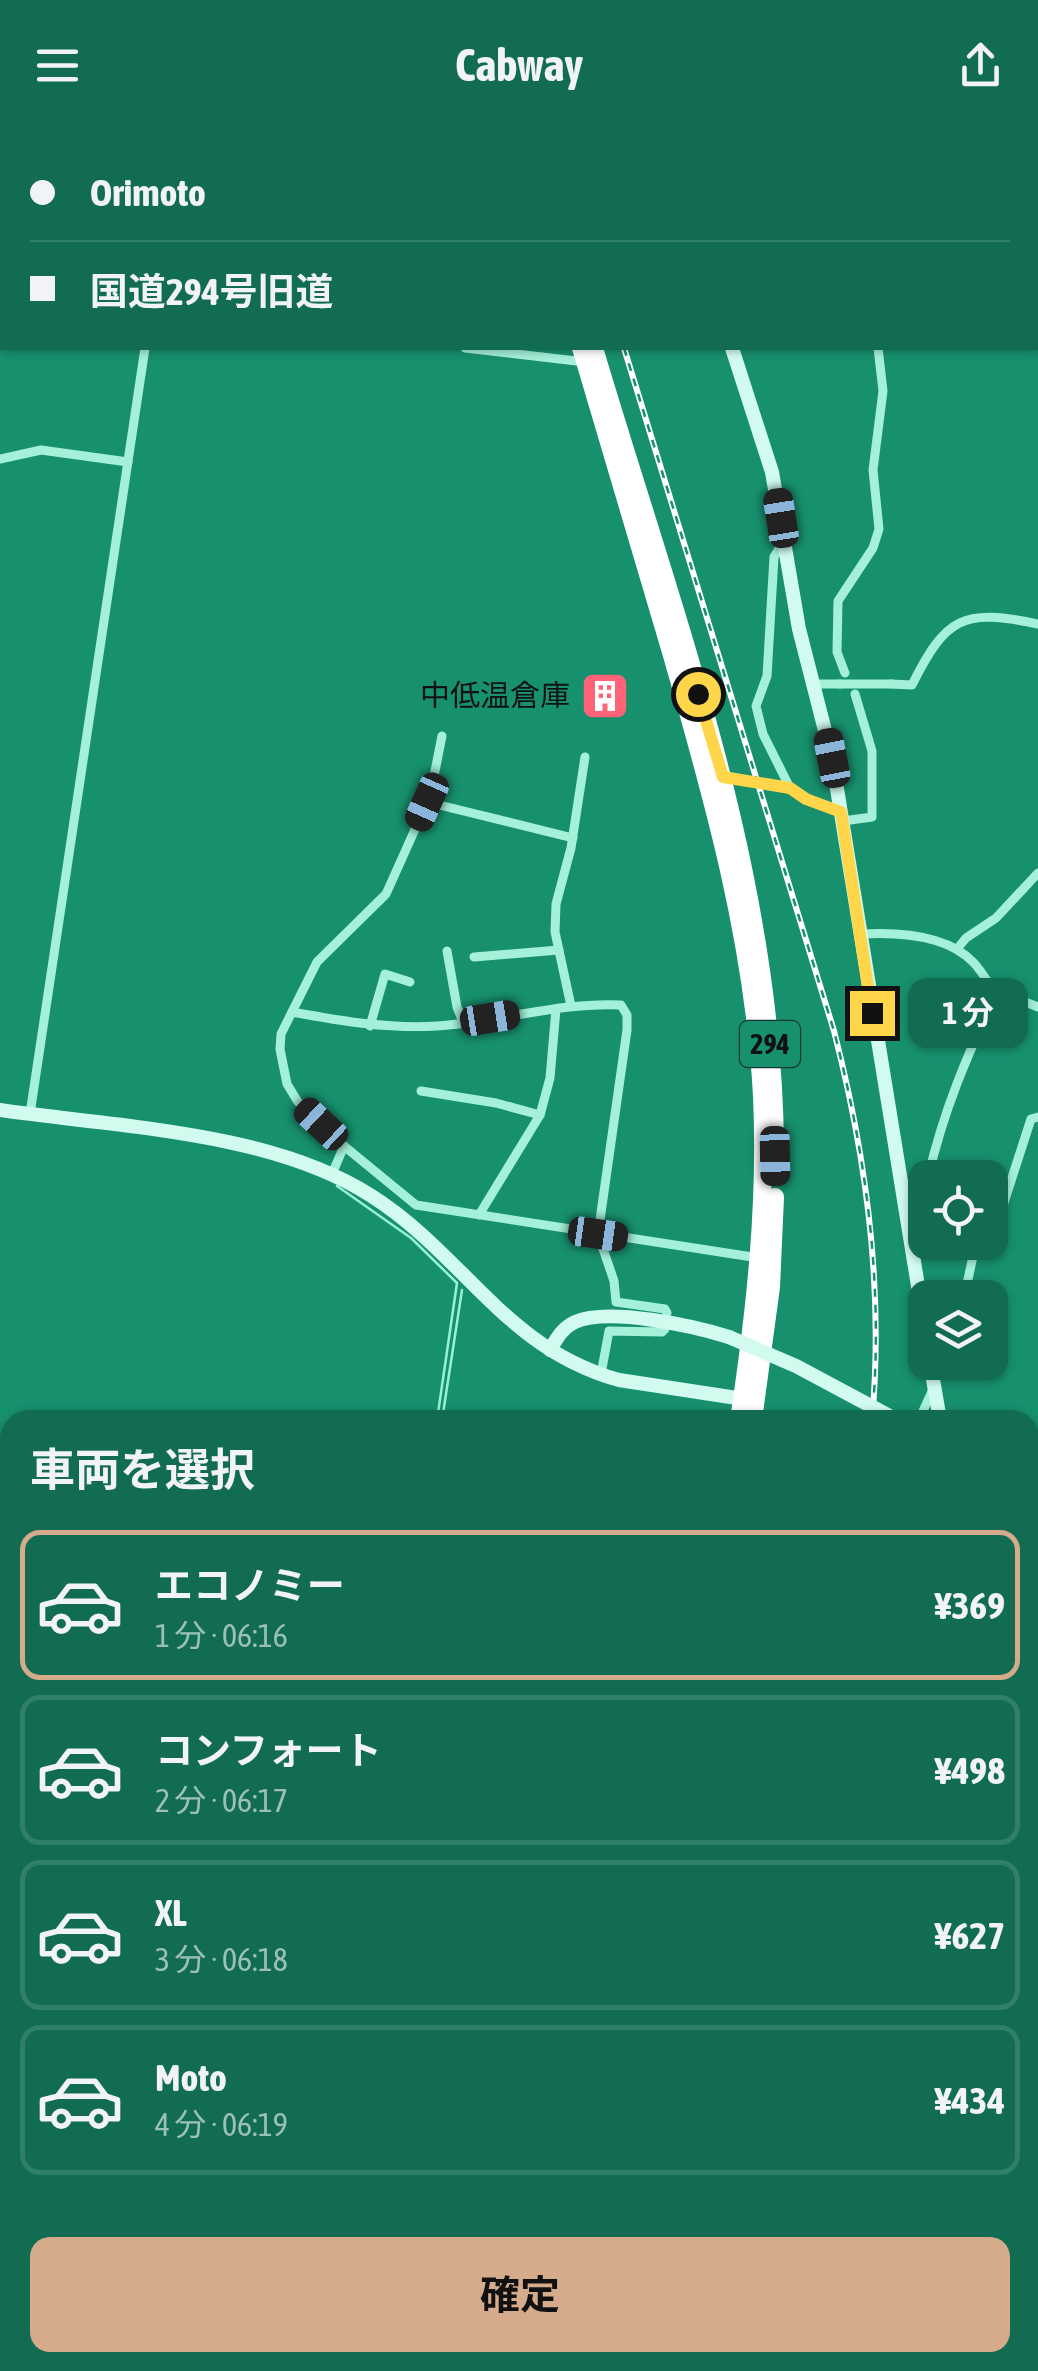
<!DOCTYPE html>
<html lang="ja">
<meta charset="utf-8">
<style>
body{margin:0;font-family:"Asap Condensed","Noto Sans JP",sans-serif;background:#1a7159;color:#f1f3f6;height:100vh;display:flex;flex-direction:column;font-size:38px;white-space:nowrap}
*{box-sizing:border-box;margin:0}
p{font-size:32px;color:#9cc0b8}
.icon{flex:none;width:55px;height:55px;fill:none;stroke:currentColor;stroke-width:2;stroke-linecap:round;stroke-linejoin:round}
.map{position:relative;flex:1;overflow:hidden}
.drawer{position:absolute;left:0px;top:1280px;width:1040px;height:962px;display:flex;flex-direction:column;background:#116c52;border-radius:30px 30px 0 0;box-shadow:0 2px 8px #0004}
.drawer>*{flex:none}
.banner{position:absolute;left:0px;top:0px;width:1040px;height:220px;box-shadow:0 2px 8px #0004;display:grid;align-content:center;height:220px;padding:0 30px;background:#116c52}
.buttons{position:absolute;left:908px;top:1030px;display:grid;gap:20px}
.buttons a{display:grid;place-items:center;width:100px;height:100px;border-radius:20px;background:#116c52;box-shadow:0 2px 8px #0004;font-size:50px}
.end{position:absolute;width:45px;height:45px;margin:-22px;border:12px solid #ffd54a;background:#111;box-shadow:0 0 0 5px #111}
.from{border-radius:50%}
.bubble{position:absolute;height:70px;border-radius:20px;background:#116c52;box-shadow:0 2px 8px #0004;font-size:32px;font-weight:700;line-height:70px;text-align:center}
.car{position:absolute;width:30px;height:60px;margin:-30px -15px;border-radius:12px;box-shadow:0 0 8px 2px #0007;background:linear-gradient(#222 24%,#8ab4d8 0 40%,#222 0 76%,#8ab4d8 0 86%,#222 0)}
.banner b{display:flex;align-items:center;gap:35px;height:95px;font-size:38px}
.banner b+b{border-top:2px solid #307f69}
.banner i{width:25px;height:25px;background:#f1f3f6}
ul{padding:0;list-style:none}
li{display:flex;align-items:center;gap:30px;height:150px;margin:0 20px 15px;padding:0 10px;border:5px solid #307f69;border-radius:20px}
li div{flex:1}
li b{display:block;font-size:38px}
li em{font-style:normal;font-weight:700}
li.selected{border-color:#d6ab8b}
li>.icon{width:90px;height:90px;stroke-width:1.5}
h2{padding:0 30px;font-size:45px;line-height:120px}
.cta{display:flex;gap:20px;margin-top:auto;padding:20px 30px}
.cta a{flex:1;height:115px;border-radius:20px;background:#d6ab8b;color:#111;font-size:40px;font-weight:700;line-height:115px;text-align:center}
header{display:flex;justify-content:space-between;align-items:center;height:130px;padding:0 30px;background:#116c52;font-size:45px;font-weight:700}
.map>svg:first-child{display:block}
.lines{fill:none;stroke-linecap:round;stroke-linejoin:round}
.stream{stroke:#96f2d6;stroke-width:2.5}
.street{stroke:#a4f0d9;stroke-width:9}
.secondary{stroke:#d2fbef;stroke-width:14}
.highway{stroke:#fff;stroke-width:18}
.rail-casing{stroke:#fff;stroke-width:6}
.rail{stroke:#17906e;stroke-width:2.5;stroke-dasharray:8;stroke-linecap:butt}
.street-bridge{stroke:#a4f0d9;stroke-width:9}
.secondary-bridge{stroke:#d2fbef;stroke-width:14}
.route{stroke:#ffd54a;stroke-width:12}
.labels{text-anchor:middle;stroke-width:9;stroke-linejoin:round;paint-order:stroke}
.shield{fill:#17906e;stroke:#13372d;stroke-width:2.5}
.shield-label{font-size:28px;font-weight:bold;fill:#111}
.poi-label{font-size:30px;fill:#111;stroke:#17906e;text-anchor:end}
</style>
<header><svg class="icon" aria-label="menu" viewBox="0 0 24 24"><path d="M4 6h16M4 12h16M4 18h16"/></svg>Cabway<svg class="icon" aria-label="share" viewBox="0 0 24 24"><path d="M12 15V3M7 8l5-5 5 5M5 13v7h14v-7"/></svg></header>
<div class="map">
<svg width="1038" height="2241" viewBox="0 0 1038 2241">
<rect width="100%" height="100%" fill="#17906e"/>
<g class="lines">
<!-- stream -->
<g class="stream">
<path d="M337 1056 411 1108 457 1153 437 1290"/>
<path d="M442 1290 462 1160"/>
<path d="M295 2241 297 2232"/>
<path d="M305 2241 306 2232"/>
</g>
<!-- street -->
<g class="street">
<path d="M580 0 581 2"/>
<path d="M628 0V2"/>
<path d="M832 0V2"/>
<path d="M1034 0 1036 2"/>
<path d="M176 2V0"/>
<path d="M0 149H2"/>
<path d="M465 218 585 232"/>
<path d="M0 329 41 320 128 332"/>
<path d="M784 411 774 427 767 546 756 576 763 604 790 658"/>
<path d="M845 543 837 522 838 471 873 418 879 399 873 340 883 261 878 218"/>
<path d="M812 554H840"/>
<path d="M891 554 912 555C946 487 963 478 1038 494"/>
<path d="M442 606 430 666 386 764 317 832 281 904 280 919 287 954 298 972 344 1016 416 1075 759 1128"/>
<path d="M721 646 790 658 806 669 841 683"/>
<path d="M427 672 573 708"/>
<path d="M843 691 872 687V621L855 564"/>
<path d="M860 804C896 802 946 804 973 832 982 841 989 854 996 865"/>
<path d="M957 819 966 808 996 788 1038 743"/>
<path d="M447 821 457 877 463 892"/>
<path d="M474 827 559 820"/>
<path d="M996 865 1011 866 1038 877"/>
<path d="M571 876 555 802 556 774 571 718 585 627"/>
<path d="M292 882C341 891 388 899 437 896 499 892 559 872 621 875L627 885V900L598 1104 614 1151 616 1172 665 1179 667 1183"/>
<path d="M370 896 385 844 410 852"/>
<path d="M421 961 496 973 540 985"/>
<path d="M30 984 145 218"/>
<path d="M332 1044 344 1016"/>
<path d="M928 1048C943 982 967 925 996 865"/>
<path d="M479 1085 540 985 550 948 556 879"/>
<path d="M990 1094 999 1088 1031 989 1038 987"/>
<path d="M914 1107 925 1060"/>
<path d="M964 1168 976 1112"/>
<path d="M601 1244 609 1201 662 1202 665 1199"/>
<path d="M919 1290 933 1259"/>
<path d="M1030 1334 1038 1336"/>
<path d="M0 1412 10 1413"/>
<path d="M1030 1470 1038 1467"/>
<path d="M1030 1703 1038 1701"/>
<path d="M1030 2041H1038"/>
<path d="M1030 2112H1038"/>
<path d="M0 2229 10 2231"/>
<path d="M21 2232 79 2241"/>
<path d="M950 2232 957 2241"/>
</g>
<!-- secondary -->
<g class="secondary">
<path d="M675 0 676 2"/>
<path d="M732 218 772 342 799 499 832 628 925 1199"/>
<path d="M0 980C117 997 269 1001 370 1065 464 1124 504 1218 619 1250L750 1270"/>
<path d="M550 1220C557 1208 562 1198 575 1192 608 1177 694 1196 729 1207"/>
<path d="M930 1232 940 1290"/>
<path d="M1030 1353 1038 1355"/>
<path d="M1030 1785 1038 1834"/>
<path d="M1030 2166 1038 2163"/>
<path d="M974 2241 976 2232"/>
</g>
<!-- highway -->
<g class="highway">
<path d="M515 0 516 2"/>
<path d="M530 0 531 2"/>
<path d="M581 218C611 319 641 421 671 522 713 668 754 813 762 966 767 1076 755 1182 739 1290"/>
<path d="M594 218C672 481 774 743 775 1021"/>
<path d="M753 1290 771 1157 775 1067"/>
<path d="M616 2241 617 2232"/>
</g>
<!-- rail casing -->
<g class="rail-casing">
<g id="rail">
<path d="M560 0V2"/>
<path d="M624 218 834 901C867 1029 884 1158 872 1290"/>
<path d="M750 2241 751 2232"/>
</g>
</g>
<!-- rail -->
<use href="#rail" class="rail"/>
<!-- street-bridge -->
<path class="street-bridge" d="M840 554H891"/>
<!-- secondary-bridge -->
<path class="secondary-bridge" d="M729 1207 796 1236 897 1290"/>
</g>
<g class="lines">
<!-- route -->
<path class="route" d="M698 564 723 647 790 658 806 669 841 682 872 883"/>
</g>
<!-- icons -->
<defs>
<g id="building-square" transform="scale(2.5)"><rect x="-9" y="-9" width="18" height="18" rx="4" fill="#ff6378" stroke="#17906e"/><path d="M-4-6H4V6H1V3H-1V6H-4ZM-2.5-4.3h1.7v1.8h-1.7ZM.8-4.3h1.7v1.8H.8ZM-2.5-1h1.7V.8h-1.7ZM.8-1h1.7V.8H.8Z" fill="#fff"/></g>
</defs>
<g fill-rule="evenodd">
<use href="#building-square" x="605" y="566"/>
</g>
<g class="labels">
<!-- shield labels -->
<rect class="shield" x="740" y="891" width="60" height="46" rx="8"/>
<g class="shield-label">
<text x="770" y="924">294</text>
</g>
<!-- poi labels -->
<g class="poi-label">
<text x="570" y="576">中低温倉庫</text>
</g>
</g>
</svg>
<div class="buttons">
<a><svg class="icon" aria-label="locate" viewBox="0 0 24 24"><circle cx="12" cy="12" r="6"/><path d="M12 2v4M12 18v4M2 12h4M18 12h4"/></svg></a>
<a><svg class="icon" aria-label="layers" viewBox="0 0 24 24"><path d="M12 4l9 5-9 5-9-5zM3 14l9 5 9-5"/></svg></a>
</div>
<i class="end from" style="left:698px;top:564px"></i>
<i class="end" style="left:872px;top:883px"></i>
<div class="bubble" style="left:908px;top:848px;width:120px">1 分</div>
<i class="car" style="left:781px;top:388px;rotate:351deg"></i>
<i class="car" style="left:832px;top:628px;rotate:349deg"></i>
<i class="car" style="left:427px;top:672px;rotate:204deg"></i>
<i class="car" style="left:490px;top:888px;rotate:81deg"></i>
<i class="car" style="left:321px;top:994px;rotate:313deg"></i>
<i class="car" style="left:775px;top:1026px;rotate:179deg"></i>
<i class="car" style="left:598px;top:1104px;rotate:98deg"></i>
<div class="banner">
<b><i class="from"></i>Orimoto</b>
<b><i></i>国道294号旧道</b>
</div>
<section class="drawer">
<h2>車両を選択</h2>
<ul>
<li class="selected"><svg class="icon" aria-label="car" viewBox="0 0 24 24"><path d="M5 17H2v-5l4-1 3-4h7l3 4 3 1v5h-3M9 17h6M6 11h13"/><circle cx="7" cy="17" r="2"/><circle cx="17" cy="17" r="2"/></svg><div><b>エコノミー</b><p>1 分 · 06:16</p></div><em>¥369</em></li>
<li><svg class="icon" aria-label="car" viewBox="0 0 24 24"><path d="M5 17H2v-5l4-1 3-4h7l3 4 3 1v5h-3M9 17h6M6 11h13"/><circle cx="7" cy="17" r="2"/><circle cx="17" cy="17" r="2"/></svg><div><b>コンフォート</b><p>2 分 · 06:17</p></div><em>¥498</em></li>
<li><svg class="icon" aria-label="car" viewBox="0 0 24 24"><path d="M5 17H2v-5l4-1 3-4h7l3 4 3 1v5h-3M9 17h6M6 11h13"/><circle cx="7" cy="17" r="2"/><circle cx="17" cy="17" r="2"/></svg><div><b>XL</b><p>3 分 · 06:18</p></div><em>¥627</em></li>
<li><svg class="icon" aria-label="car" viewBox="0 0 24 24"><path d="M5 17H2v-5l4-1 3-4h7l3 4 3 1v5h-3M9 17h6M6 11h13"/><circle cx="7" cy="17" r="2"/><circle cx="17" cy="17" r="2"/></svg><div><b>Moto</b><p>4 分 · 06:19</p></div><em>¥434</em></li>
</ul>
<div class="cta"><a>確定</a></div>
</section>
</div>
